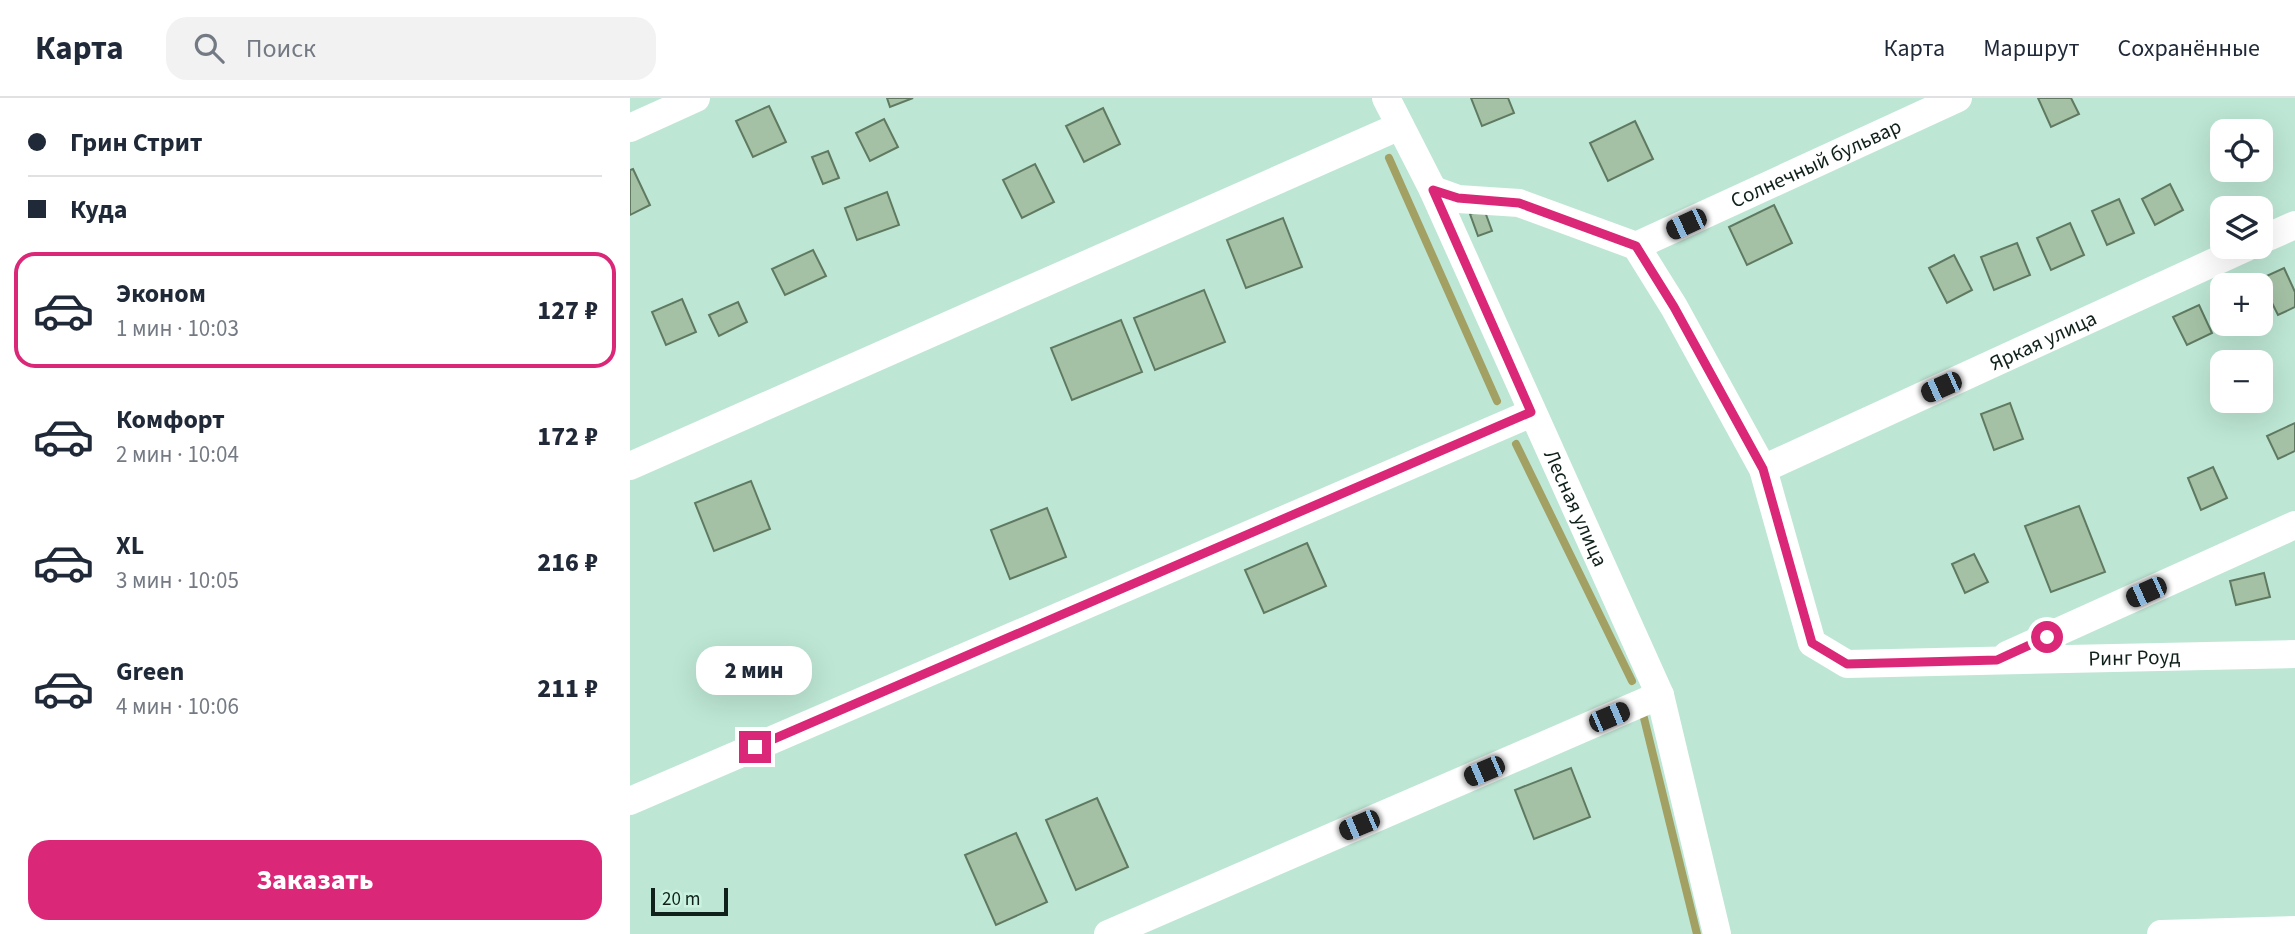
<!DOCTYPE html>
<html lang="ru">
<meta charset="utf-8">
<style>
body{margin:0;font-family:"Source Sans 3",sans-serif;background:#f2f2f3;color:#1f2937;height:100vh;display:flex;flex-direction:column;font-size:26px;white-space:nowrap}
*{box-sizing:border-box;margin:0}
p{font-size:23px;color:#747a83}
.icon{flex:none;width:38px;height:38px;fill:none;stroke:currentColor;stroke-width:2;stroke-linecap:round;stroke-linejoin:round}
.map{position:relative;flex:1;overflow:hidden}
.panel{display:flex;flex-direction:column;background:#fff;width:630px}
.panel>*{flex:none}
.banner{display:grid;align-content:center;height:154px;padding:0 28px;background:#fff}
.buttons{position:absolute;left:1580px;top:21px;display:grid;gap:14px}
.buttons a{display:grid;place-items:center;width:63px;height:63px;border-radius:14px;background:#fff;box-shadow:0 7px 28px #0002;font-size:35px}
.scale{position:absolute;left:21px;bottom:18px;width:77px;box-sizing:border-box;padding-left:7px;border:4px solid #10201a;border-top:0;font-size:19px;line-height:24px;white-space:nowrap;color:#10201a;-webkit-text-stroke:5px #caf4e1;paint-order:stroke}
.end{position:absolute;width:32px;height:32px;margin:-16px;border:9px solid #db2777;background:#fff;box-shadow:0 0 0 4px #fff}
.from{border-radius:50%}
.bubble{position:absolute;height:49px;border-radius:21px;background:#fff;box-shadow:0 7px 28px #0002;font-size:23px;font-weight:800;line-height:49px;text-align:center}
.car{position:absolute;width:21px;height:42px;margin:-21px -10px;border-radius:9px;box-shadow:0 0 5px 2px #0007;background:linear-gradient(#222 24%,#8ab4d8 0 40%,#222 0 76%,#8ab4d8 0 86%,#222 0)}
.banner b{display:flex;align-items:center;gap:24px;height:66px;font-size:26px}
.banner b+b{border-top:2px solid #e0e1e3}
.banner i{width:18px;height:18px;background:#1f2937}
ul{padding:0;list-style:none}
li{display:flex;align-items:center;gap:21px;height:116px;margin:0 14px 10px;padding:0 14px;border:4px solid transparent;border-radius:21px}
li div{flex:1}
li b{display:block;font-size:26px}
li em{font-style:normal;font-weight:800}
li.active{border-color:#db2777}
li>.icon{width:63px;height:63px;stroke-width:1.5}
.primary-button{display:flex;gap:14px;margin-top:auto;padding:14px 28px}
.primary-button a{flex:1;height:80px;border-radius:21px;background:#db2777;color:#fff;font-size:28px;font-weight:800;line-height:80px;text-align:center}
header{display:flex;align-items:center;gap:42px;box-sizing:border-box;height:98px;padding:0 35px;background:#fff;border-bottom:2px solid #e0e1e3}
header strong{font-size:33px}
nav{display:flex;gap:38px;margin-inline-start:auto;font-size:24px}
.search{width:490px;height:63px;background:#f2f2f3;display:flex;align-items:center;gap:18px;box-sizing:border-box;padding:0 24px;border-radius:21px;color:#747a83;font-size:26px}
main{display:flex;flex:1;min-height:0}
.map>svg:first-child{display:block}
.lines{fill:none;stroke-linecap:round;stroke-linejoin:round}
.stream{stroke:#a2a063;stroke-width:8}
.building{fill:#a4c1a5;stroke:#5f7a60;stroke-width:2}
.street{stroke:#fff;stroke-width:28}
.route{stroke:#db2777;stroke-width:9}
.labels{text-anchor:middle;stroke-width:5;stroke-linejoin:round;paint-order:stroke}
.street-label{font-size:21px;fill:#10201a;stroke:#caf4e1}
</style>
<header>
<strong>Карта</strong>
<div class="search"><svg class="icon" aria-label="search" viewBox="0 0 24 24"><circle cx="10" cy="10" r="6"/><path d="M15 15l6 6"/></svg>Поиск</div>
<nav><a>Карта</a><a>Маршрут</a><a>Сохранённые</a></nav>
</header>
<main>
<section class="panel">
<div class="banner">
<b><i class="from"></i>Грин Стрит</b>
<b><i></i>Куда</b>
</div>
<ul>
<li class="active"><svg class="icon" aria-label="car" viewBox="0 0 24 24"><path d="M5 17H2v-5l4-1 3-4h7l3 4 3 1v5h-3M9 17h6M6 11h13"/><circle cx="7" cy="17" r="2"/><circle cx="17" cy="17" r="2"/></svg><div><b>Эконом</b><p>1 мин · 10:03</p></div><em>127 ₽</em></li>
<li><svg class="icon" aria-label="car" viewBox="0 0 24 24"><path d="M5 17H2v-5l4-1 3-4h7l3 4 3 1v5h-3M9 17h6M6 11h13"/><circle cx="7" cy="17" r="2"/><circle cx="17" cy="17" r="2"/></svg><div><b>Комфорт</b><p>2 мин · 10:04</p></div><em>172 ₽</em></li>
<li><svg class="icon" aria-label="car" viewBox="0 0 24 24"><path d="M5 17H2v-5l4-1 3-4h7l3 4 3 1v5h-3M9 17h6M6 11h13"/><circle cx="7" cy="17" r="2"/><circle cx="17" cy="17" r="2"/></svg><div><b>XL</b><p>3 мин · 10:05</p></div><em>216 ₽</em></li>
<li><svg class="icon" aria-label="car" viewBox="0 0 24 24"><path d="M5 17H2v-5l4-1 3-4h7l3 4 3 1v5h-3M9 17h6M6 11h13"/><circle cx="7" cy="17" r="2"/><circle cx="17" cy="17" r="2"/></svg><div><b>Green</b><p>4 мин · 10:06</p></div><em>211 ₽</em></li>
</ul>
<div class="primary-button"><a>Заказать</a></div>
</section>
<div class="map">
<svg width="1665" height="836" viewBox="0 0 1665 836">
<rect width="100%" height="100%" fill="#bde6d4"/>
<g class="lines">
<!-- stream -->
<g class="stream">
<path d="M759 60 867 303"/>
<path d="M886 346 1002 583"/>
<path d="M1013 616 1067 836"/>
</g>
</g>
<!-- building -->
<g class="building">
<path d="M257 0H283L260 9Z"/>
<path d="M841 0H878L884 15 852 28Z"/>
<path d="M1408 0H1441L1449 16 1421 29Z"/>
<path d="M139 8 156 44 123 59 106 23Z"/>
<path d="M473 10 490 46 454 64 436 28Z"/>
<path d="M254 21 268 49 240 63 226 35Z"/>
<path d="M1005 23 1023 61 978 83 960 45Z"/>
<path d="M198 53 209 80 193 86 182 59Z"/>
<path d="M405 66 424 104 392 120 373 82Z"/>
<path d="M3 71 20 107 0 117V72Z"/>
<path d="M1540 86 1553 112 1525 127 1512 101Z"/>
<path d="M257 94 269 127 227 142 215 110Z"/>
<path d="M1489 101 1504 135 1477 147 1462 113Z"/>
<path d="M1144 107 1162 145 1117 167 1099 129Z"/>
<path d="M854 111 862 133 848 138 840 116Z"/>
<path d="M653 120 672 169 616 190 597 142Z"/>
<path d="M1440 125 1454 157 1421 172 1407 140Z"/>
<path d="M1387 145 1400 177 1364 192 1351 159Z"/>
<path d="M183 152 196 178 155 197 142 171Z"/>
<path d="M1324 157 1342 192 1317 205 1299 170Z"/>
<path d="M1654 170 1665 194V209L1648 217 1630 181Z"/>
<path d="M574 192 595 244 525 272 504 220Z"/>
<path d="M52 201 66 234 36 247 22 214Z"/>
<path d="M108 204 117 224 89 238 79 217Z"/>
<path d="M1569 207 1582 235 1557 247 1543 219Z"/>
<path d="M491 222 512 274 442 302 421 250Z"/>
<path d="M1380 305 1393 341 1364 352 1351 316Z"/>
<path d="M1665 325V353L1648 361 1637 338Z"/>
<path d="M1583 369 1597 400 1571 412 1558 380Z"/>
<path d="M121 383 140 431 84 453 65 405Z"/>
<path d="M1449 408 1475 474 1421 494 1395 428Z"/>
<path d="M417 410 436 459 380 481 361 432Z"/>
<path d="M677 445 696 488 634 515 615 472Z"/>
<path d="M1344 456 1358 484 1335 495 1322 466Z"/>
<path d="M1634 475 1640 499 1606 507 1600 483Z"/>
<path d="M941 670 960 719 904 741 885 692Z"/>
<path d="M467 700 498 769 446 792 416 722Z"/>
<path d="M386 735 417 804 366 827 335 757Z"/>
</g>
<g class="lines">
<!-- street -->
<g class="street">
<path id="s1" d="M756 0 803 92 1030 597 1087 836"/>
<path d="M0 30 66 0"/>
<path id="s2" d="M803 92 828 101 889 105 1006 148 1044 209 1133 371 1182 545 1217 566 1665 556"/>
<path d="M1631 142 1665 127"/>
<path id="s3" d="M1006 148 1328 0"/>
<path d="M0 368 770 28"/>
<path id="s4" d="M1133 371 1617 149"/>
<path d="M1377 557 1665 427"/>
<path d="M0 703 902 315"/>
<path d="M478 836 1030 597"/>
<path d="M1531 836 1665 832"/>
</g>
</g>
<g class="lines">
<!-- route -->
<path class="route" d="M125 649 901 314 803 92 828 100 889 105 1006 148 1044 209 1133 371 1182 545 1217 566 1367 562 1417 539"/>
</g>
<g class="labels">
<!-- street labels -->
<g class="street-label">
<text dy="7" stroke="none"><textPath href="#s3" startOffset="198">Солнечный бульвар</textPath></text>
<text dy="7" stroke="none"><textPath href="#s4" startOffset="308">Яркая улица</textPath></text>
<text dy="7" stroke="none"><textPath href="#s1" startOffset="452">Лесная улица</textPath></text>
<text dy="7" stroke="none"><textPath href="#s2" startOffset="978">Ринг Роуд</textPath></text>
</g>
</g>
</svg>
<div class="buttons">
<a><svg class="icon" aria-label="locate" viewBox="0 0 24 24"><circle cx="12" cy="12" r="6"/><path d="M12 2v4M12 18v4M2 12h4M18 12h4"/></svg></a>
<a><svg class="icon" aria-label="layers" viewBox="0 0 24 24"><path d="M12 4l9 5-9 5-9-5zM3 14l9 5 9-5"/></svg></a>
<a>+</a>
<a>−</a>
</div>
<div class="scale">20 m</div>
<i class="end from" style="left:1417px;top:539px"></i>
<i class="end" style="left:125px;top:649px"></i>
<div class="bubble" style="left:66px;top:548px;width:116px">2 мин</div>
<i class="car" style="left:1056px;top:126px;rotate:245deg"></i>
<i class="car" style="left:1311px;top:289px;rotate:246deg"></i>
<i class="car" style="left:1516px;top:494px;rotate:246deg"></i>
<i class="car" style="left:979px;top:619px;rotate:67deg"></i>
<i class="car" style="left:854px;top:673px;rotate:247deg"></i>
<i class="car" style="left:729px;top:727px;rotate:247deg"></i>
</div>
</main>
